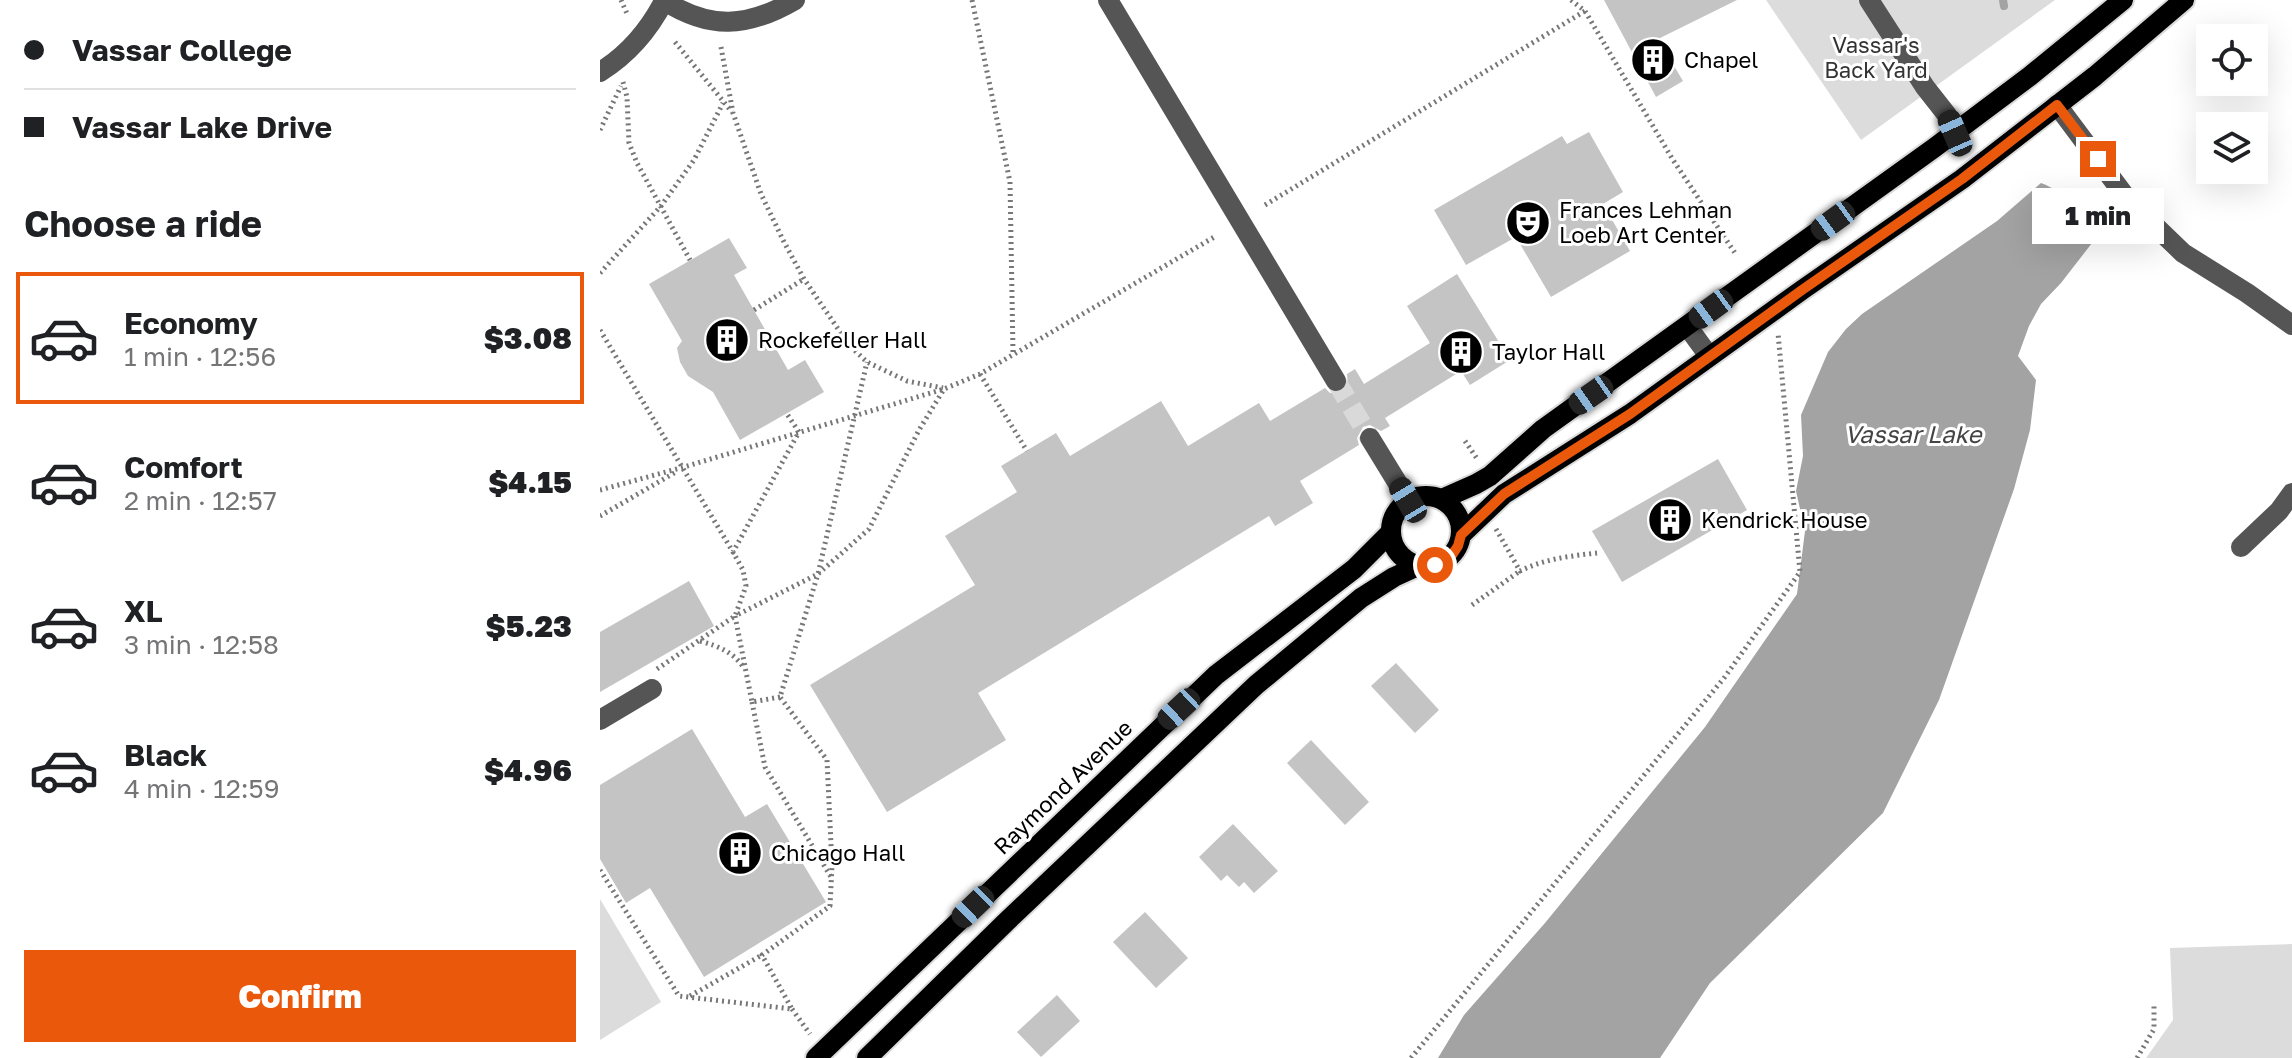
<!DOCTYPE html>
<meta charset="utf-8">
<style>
body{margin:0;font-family:"Golos Text",sans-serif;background:#f6f6f6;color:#202124;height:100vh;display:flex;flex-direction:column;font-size:30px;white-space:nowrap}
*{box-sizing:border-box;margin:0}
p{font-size:26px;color:#757577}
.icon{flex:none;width:44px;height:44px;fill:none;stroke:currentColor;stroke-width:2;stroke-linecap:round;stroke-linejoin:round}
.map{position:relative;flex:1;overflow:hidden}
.drawer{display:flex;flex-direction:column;background:#fff;width:600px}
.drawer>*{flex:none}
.guide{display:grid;align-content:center;height:176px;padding:0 24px;background:#fff}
.buttons{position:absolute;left:1596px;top:24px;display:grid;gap:16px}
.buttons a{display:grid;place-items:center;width:72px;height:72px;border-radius:0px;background:#fff;box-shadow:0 8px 32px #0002;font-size:40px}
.end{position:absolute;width:36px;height:36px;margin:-18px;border:10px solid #ea580c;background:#fff;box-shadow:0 0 0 4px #fff}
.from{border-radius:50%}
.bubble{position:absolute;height:56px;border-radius:0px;background:#fff;box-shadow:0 8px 32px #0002;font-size:26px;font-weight:800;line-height:56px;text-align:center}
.car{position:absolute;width:24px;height:48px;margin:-24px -12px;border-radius:10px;box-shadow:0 0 6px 2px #0007;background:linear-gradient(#222 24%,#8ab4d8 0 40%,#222 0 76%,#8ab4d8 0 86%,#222 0)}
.guide b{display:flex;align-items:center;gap:28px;height:76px;font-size:30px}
.guide b+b{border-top:2px solid #e0e0e0}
.guide i{width:20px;height:20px;background:#202124}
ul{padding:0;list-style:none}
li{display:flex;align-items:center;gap:24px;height:132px;margin:0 16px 12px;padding:0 8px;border:4px solid transparent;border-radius:0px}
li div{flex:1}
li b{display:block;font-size:30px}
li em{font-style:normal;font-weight:800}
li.on{border-color:#ea580c}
li>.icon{width:72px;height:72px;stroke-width:1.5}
h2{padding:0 24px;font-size:36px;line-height:96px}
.button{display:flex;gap:16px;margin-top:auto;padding:16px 24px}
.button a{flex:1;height:92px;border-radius:0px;background:#ea580c;color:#fff;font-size:32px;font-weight:800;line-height:92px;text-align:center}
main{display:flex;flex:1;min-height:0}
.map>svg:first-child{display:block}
.green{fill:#dcdcdc}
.water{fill:#a3a3a3}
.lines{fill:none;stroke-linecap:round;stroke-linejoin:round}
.stream{stroke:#a3a3a3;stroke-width:8}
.building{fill:#c4c4c4}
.minor-tunnel{stroke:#d9d9d9;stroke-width:20;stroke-dasharray:20 10;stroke-linecap:butt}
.major-casing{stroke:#dbdbdb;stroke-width:24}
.path{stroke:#777;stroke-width:5;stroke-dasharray:2 4;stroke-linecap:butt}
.minor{stroke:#555;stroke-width:20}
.major{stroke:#000;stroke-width:20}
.route{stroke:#ea580c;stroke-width:10}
.labels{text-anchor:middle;stroke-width:6;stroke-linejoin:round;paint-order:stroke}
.park-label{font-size:22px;fill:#333;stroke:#fff}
.poi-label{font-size:22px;fill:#000;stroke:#fff;text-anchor:start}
.street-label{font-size:22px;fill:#000;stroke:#fff}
.water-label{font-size:24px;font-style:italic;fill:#444;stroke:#fff}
</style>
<main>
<section class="drawer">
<div class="guide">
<b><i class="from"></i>Vassar College</b>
<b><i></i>Vassar Lake Drive</b>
</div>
<h2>Choose a ride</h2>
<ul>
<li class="on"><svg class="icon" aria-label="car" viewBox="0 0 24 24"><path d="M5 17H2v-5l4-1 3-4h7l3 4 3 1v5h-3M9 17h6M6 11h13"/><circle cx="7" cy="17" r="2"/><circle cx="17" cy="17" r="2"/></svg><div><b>Economy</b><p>1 min · 12:56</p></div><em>$3.08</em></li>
<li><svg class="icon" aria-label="car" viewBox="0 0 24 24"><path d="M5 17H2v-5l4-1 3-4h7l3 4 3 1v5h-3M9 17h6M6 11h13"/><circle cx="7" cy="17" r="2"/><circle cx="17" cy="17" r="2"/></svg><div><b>Comfort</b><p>2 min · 12:57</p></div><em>$4.15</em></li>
<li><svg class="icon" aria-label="car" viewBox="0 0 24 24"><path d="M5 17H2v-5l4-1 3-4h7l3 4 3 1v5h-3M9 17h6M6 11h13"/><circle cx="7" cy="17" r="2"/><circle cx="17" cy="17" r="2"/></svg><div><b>XL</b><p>3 min · 12:58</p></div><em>$5.23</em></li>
<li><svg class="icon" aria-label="car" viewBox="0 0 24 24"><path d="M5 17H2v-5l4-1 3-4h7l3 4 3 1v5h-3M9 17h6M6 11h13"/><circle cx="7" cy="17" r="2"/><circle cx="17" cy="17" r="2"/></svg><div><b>Black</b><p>4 min · 12:59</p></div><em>$4.96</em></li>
</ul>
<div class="button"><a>Confirm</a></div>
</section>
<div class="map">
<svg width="1692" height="1058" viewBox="0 0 1692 1058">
<rect width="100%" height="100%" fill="#fff"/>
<!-- green -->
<g class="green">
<path d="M1166 0H1455L1261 140Z"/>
<path d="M0 899 61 1002 0 1040Z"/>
<path d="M1692 944V1058H1546L1573 1020 1570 948Z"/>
</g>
<!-- water -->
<path class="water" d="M1441 183C1469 193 1482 217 1492 243L1461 283 1441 304 1429 326 1418 356 1436 380 1430 430 1414 489 1339 700 1283 813 1110 983 1060 1058H838L864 1015 945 923 1105 727 1197 594 1205 531 1196 491 1203 456 1201 415 1228 352 1246 329 1262 314 1397 221Z"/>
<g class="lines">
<!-- stream -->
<path class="stream" d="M1403 0 1404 6"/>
</g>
<!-- building -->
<g class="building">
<path d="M1004 0H1137L1058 39 1083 81 1056 97Z"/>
<path d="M989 132 1023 192 1003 204 1030 251 951 297 916 237 866 265 834 210 962 136 967 144Z"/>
<path d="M129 238 147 268 134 275 188 370 205 360 224 392 140 440 113 392 88 376 80 362 77 348 82 341 49 284Z"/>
<path d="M857 274 910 360 870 385 861 371 785 418 790 426 781 431 770 425 763 427 757 438 759 445 700 481 713 503 675 526 669 516 378 693 406 740 287 812 210 685 375 585 345 536 417 492 401 466 456 433 470 456 561 401 588 446 659 403 670 421 725 388 730 393 742 392 748 387 747 374 755 369 764 384 830 343 807 306Z"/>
<path d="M1118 459 1147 510 1022 582 992 531Z"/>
<path d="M89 581 114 626 0 692V632Z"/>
<path d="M796 663 839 710 815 733 771 686Z"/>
<path d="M92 729 145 817 167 804 226 902 104 977 50 888 26 903 0 859V785Z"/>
<path d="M711 740 769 802 745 825 687 763Z"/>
<path d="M633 824 678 871 654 893 644 882 639 887 627 875 621 881 599 857Z"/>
<path d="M545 912 588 958 556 988 513 942Z"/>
<path d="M457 995 480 1021 441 1057 417 1032Z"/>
</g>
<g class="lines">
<!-- minor-tunnel -->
<path class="minor-tunnel" d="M736 381 770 438"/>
<!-- major casing -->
<g class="major-casing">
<g id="major">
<circle cx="826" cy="531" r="35"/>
<path d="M842 499 876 484 890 476 943 429 1334 148 1430 76 1523 0"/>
<path d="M861 535 904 494 1030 414 1202 290 1362 179 1495 76 1584 0"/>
<path d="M216 1058 616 675 754 569 790 533"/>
<path d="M267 1058 406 922 656 685 761 598 794 577 818 566"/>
</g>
</g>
<!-- path -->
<g class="path">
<path d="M21 0 28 16"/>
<path d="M372 0 410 182 413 353"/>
<path d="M971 0 985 11 1073 160 1135 253"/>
<path d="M75 42 132 112"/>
<path d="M121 47 133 113 161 194 184 242 204 279 249 345 267 362 307 381 343 388"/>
<path d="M23 82 27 97 29 143 37 163 90 260"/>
<path d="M0 130 21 86"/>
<path d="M665 205 985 11"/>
<path d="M0 273 61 206 94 160 123 103"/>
<path d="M154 310 204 279"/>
<path d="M0 330 133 552 199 432 187 414"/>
<path d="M380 374 427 451"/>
<path d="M865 441 878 460"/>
<path d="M0 490 84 467 344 389 380 374 616 236"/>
<path d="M0 516 76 472"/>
<path d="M896 529 920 571C944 559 970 556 997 553"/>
<path d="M872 605 920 571"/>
<path d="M100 641C120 647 132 651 144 668"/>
<path d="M57 669 135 616 146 586 143 570 133 552"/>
<path d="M180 697 152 702 135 616 218 574 267 362"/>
<path d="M152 702 165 767 231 877"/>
<path d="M0 870 79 996 192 1009 162 955 230 906 232 866 227 760 180 697 218 574 269 529 319 430 344 389"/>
<path d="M90 996 162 955"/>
<path d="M192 1009 210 1034"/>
<path d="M811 1058 1124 678 1200 572 1178 333"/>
<path d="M1537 1058 1554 1029V1004"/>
</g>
<!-- minor -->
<g class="minor">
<path d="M63 0C110 30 147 28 195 0"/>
<path d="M508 0 736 381"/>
<path d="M1269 0 1325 87 1347 115 1355 133"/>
<path d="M0 72C29 54 49 30 64 1"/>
<path d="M1457 105 1528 200 1583 253 1647 293 1692 325"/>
<path d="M1087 326 1109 356"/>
<path d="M770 438 808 500"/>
<path d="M1641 547 1679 511 1692 493"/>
<path d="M0 720 52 689"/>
</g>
<!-- major -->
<use href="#major" class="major"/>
</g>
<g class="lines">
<!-- route -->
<path class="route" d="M835 565 852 555 858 546 861 535 904 494 1030 414 1202 290 1362 179 1457 105 1498 159"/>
</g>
<!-- icons -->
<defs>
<g id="building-disc" transform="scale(2.3)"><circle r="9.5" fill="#000" stroke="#fff"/><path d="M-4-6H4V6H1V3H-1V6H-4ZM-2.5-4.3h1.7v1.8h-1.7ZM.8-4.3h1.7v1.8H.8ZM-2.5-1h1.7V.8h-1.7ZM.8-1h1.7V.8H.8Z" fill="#fff"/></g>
<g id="theatre-disc" transform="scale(2.3)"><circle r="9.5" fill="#000" stroke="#fff"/><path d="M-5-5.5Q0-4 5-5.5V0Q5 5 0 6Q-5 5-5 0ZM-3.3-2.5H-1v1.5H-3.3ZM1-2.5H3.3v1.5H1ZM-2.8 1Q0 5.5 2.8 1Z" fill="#fff"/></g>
</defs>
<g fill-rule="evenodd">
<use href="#building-disc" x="1053" y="60"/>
<use href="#theatre-disc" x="928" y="223"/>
<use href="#building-disc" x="127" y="340"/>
<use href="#building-disc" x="861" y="352"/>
<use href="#building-disc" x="1070" y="520"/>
<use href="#building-disc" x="140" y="853"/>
</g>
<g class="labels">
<!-- park labels -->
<g class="park-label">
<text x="1276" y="53">Vassar's<tspan x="1276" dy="25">Back Yard</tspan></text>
</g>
<!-- poi labels -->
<g class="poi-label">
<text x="1084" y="68">Chapel</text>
<text x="959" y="218">Frances Lehman<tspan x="959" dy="25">Loeb Art Center</tspan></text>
<text x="158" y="348">Rockefeller Hall</text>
<text x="892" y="360">Taylor Hall</text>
<text x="1101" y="528">Kendrick House</text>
<text x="171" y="861">Chicago Hall</text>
</g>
<!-- street labels -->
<g class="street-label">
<text transform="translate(463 787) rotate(-44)" y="8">Raymond Avenue</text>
</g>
<!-- water labels -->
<g class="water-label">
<text x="1313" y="443">Vassar Lake</text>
</g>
</g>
</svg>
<div class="buttons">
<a><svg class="icon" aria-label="locate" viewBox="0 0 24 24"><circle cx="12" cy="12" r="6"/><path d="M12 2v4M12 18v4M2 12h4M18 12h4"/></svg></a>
<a><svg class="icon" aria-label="layers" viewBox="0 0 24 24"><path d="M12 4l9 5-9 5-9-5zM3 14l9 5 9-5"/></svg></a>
</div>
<i class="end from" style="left:835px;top:565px"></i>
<i class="end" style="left:1498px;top:159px"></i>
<div class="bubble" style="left:1432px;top:188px;width:132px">1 min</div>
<i class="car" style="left:1355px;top:133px;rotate:336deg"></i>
<i class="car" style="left:1233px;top:221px;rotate:234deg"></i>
<i class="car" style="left:1111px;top:309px;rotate:234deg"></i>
<i class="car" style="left:991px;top:395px;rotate:235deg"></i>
<i class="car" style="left:808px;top:500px;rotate:329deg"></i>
<i class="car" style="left:579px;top:709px;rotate:227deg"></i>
<i class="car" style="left:373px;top:907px;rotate:226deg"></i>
</div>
</main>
